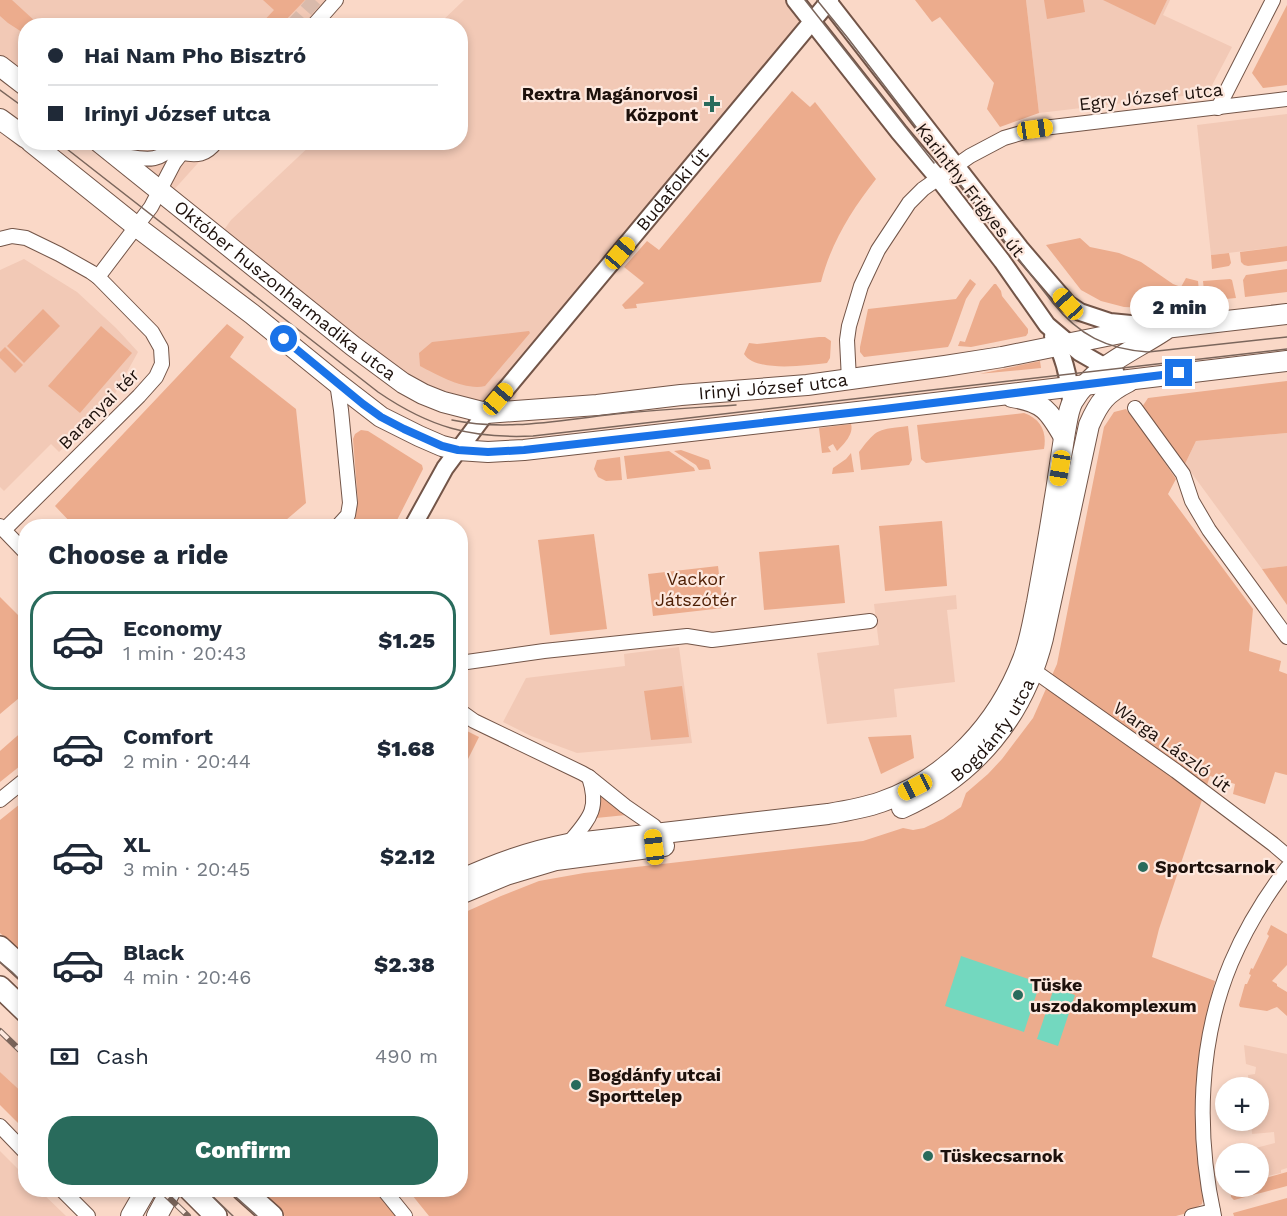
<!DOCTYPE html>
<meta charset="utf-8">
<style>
body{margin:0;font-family:"Work Sans",sans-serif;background:#f6f6f7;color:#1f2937;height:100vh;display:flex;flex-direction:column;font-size:22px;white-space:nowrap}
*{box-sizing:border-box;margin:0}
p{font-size:20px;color:#747a83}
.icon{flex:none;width:33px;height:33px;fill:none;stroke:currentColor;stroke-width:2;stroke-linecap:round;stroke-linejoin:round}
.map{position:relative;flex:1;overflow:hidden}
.sheet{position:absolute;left:18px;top:519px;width:450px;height:678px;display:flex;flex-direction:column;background:#fff;border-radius:24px;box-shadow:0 3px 9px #0003}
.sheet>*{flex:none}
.banner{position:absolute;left:18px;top:18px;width:450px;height:132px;border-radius:24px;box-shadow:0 3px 9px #0003;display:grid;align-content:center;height:132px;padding:0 30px;background:#fff}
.fabs{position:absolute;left:1215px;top:1077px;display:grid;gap:12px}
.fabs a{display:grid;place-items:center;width:54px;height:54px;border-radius:50%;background:#fff;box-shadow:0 3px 9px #0003;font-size:30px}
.end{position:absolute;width:27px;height:27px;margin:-14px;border:8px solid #1a73e8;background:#fff;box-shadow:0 0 0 3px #fff}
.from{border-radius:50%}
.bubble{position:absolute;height:42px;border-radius:21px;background:#fff;box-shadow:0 3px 9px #0003;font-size:20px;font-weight:800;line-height:42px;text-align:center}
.car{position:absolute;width:18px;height:36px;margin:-18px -9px;border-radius:8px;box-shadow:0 0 4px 2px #0007;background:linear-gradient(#f5c518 24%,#345 0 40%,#f5c518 0 76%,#345 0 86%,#f5c518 0)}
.banner b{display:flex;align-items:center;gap:21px;height:57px;font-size:22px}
.banner b+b{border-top:2px solid #e0e1e3}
.banner i{width:15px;height:15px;background:#1f2937}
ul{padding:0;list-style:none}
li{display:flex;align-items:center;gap:18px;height:99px;margin:0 12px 9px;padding:0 18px;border:3px solid transparent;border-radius:24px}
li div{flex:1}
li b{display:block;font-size:22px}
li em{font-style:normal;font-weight:800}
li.on{border-color:#296b5c}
li>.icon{width:54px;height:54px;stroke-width:1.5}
h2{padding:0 30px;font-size:27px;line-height:72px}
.pay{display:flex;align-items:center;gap:15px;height:66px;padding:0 30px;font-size:22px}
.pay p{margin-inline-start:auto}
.action{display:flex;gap:12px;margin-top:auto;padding:12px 30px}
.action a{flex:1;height:69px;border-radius:24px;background:#296b5c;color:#fff;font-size:24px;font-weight:800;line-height:69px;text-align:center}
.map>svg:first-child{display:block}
.built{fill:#f2c9b6}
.green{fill:#ecac8d}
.water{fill:#73d8bf}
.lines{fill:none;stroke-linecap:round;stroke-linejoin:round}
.minor-tunnel{stroke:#d9baab;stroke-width:14;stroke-dasharray:14 7;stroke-linecap:butt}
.minor-casing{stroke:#735548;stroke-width:16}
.tertiary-casing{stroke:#735548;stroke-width:20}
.secondary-casing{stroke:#735548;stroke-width:22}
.primary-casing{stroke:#735548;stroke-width:24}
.minor{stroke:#fff;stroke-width:14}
.tertiary{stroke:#fff;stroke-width:16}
.secondary{stroke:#fff;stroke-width:20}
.primary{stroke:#fff;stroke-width:21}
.tram{stroke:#7b665c;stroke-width:1.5}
.rail-casing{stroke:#7b665c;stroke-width:6}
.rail{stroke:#fde8de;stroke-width:4;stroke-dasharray:11;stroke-linecap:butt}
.route{stroke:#1a73e8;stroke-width:8}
.poi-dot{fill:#296b5c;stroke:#fde8de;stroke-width:2}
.labels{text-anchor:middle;stroke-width:4.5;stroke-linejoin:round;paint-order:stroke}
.poi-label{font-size:18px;font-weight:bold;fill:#1d110c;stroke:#fde8de;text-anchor:start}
.street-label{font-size:18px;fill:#1d110c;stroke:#fde8de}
.park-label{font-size:18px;fill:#4c1d02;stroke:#fde8de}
</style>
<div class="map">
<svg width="1287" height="1216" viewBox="0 0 1287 1216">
<rect width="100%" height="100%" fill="#fad8c7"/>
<!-- built -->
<g class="built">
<path d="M0 0H342L320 25 26 26 25 99 0 79Z"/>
<path d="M464 0H800L815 20 483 422 436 410 400 393 213 245 231 220 313 143 460 142V26L438 25Z"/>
<path d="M1026 0H1170L1163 15 1232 47 1208 93 1039 113Z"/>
<path d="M1287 114V246L1211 255 1197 125Z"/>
<path d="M83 143H216L162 203Z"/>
<path d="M24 259 77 292 116 328 138 352 111 401 59 452 51 444 4 491 0 487V270Z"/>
<path d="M1287 433V566L1262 569 1185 464 1196 441Z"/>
<path d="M956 595 957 609 947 610 955 682 894 689 897 717 827 724 817 653 879 645 874 604Z"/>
<path d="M679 647 692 743 577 753 531 736 503 722 526 678 625 666 624 654Z"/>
<path d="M0 1034 25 1059V1095L0 1072Z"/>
<path d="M1244 1045 1287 1054V1168L1281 1170V1173L1259 1178 1258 1154 1244 1153V1151L1275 1143 1274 1132 1252 1134 1251 1121 1258 1120V1088L1249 1087 1248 1075 1255 1074 1256 1067 1246 1064Z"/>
<path d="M0 1151 25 1176 26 1190H39L66 1216H0Z"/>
</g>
<!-- green -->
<g class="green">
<path d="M0 0H12L36 22 34 25 26 26 25 34 8 23 0 16Z"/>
<path d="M263 0H305L281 25H260L274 10Z"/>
<path d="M915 0H1026L1039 113 1000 127 987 109 994 83 940 17 932 22Z"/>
<path d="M1044 0H1083L1085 12 1047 19Z"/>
<path d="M1103 0H1167L1155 25Z"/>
<path d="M1287 5V85L1263 88 1252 73Z"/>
<path d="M792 91 810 107 815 102 876 179C851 211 831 243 821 282L636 304 637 308 625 309 622 305 644 283 624 267 647 241 659 250Z"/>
<path d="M1080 238 1090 247 1119 253 1141 262 1173 284 1181 287 1186 278 1198 281 1200 302 1149 308 1124 307 1101 301 1081 290 1046 245Z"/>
<path d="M1287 246V261L1248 266 1244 265 1241 262 1240 252Z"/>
<path d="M1229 253 1231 263 1229 266 1212 269 1211 255Z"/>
<path d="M1287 269V292L1245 297 1243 280 1246 275Z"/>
<path d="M970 279 976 284 966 299 951 341 948 347 864 357 860 352V347L868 309 956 299Z"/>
<path d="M1230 279 1232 280 1236 298 1205 301 1203 281Z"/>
<path d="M994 284H996L1001 291 1002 296 1028 329V333L1026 336 971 347 958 346 960 341 965 342 980 301Z"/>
<path d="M43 309 60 326 24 363 7 346Z"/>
<path d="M227 324 244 337 230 357 296 409 306 503 279 526H74L55 506Z"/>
<path d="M101 326 132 353 80 413 48 386Z"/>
<path d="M529 331 530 333 485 386C466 391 437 375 420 366L419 353 432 342Z"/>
<path d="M819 337H825L831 341 830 358 827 363C808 365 756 373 744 354L749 343 757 344Z"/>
<path d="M5 347 23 365 15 373 0 358V352Z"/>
<path d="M1040 361 1041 368 978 374H979Z"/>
<path d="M1287 381V433L1196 441 1185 464 1142 407 1148 398Z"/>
<path d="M1126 409 1150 441 1176 479 1168 494 1253 609 1249 651 1281 661 1279 671 1287 674V775L1275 772 1265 804 1233 794 1235 784 1210 776 1159 929 1152 957 1215 981 1209 1007 1204 1195 1202 1204 1187 1213 1176 1216H429L408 1190H460L461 914 501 896 539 881 584 873 863 841 903 828 913 830 924 828 943 819 961 807 966 793 988 774 1002 759 1033 718 1057 664 1104 427 1114 412Z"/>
<path d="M1024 413C1041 419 1047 432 1044 449L926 463 921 459 917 425Z"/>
<path d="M851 424C854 434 844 444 837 451L833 444 828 447 831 452 822 453 819 428Z"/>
<path d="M908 426 912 460 909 465 861 470 859 452C878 427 878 430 908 426Z"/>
<path d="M361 430 368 431 422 465 423 469 394 526H345L354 517 358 503 353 439 355 434Z"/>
<path d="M681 450 709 460 711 469 699 470 696 465 674 451Z"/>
<path d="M669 451 694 468 695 471 627 479 624 456Z"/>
<path d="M851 453 854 472 832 474 833 468 846 459Z"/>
<path d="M620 457 622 480 606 481 598 477 594 469 597 460Z"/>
<path d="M942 521 947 586 885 591 879 526Z"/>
<path d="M594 534 607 629 550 635 538 540Z"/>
<path d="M839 545 845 603 764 610 759 552Z"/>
<path d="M718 566 723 608 653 616 648 574Z"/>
<path d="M1287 566V605L1262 569Z"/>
<path d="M0 597 26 623 25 693 0 714Z"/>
<path d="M682 686 689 737 651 740 644 691Z"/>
<path d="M461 728 479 737 461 773V745L462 741 461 740Z"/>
<path d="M25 729V762L0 782V751Z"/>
<path d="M911 735 914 758 881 774 868 737Z"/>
<path d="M600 793 626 815 596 818 598 810Z"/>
<path d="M25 800V955L0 933V820Z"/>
<path d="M1271 925 1287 934V965L1272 981 1277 984V986L1287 992V1016L1277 1007 1267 1011 1240 1007 1239 1005 1245 984H1247L1251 975 1249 974 1251 968 1253 969 1269 936 1267 934Z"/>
<path d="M0 1072 25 1095V1130L0 1105Z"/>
<path d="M1287 1172V1186L1234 1200 1231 1197 1230 1187 1258 1186 1259 1180Z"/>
<path d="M256 1190H375L396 1216H285Z"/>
<path d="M1287 1198V1216H1234L1233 1213Z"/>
</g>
<!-- water -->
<g class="water">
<path d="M961 956 1040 983 1024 1032 945 1006Z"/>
<path d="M1054 988 1075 995 1058 1046 1037 1039Z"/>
</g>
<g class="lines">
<!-- minor-tunnel -->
<path class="minor-tunnel" d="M292 26 315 0"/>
<!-- minor casing -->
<g class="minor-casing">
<g id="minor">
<path d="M313 26 336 0"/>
<path d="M1218 108 1273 0"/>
<path d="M182 153C197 156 206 155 216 142"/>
<path d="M117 155C146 159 157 165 178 142"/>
<path d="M0 239 12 236 26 238 59 254 91 272 98 277 152 332 161 348 162 364 156 377 139 396 4 530"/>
<path d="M98 277 151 207 174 163 190 142"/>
<path d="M849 380 847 340 849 326 861 286 878 250 909 203 923 189 970 156 1004 138 1035 129 1287 99"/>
<path d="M337 383 341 410 350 503 348 515 338 526"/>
<path d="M1135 408 1183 474 1192 501 1209 530 1287 637"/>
<path d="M0 526 26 553"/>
<path d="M460 663 544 651 687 636 712 640 870 621"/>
<path d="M1033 670 1176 771 1273 844 1287 856"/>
<path d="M460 711 474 721 582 773 589 777 625 806 654 826 652 834"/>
<path d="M0 800 26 779"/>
<path d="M568 844C589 819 600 810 589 777"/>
<path d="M0 1126 26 1153"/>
<path d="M62 1190 88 1216"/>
<path d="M384 1190 405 1216"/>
<path d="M1192 1216 1213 1211"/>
<path d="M1214 1216C1196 1133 1198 1042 1231 963 1245 930 1265 897 1287 868"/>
</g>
</g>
<!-- tertiary casing -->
<g class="tertiary-casing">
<g id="tertiary">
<path d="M795 0 899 132 938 178 1002 261 1047 325 1079 352 1100 364 1115 371"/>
<path d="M827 0 1020 248 1068 304 1080 312 1110 322 1141 325"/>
<path d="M1053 336C1064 356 1069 377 1071 400"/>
<path id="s1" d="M413 526 445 468 486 413 830 0"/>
</g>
</g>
<!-- secondary casing -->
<g class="secondary-casing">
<g id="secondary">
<path d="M0 66 26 86"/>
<path d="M0 119 26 138"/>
<path d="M31 142 137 227 252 314 337 383 381 417 419 436 442 446 458 450 488 452 524 450 884 409 1287 361"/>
<path id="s2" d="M99 142 353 346 403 383 423 394 443 402 486 413 597 405 681 395 807 385 945 366 1002 357 1121 333 1287 314"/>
<path d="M1012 397C1044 402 1049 411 1064 437"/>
<path id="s3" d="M902 808C976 775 1024 715 1043 638L1089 425C1099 402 1106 393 1128 382"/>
<path d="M460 880C498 863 528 852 568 844L828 814C846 811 864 808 881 802 948 779 998 724 1023 659 1030 641 1033 621 1037 602 1043 569 1049 536 1054 503 1058 480 1061 456 1065 432 1067 422 1068 410 1073 401 1094 366 1132 352 1165 330"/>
<path d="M460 894 506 875 556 860 664 846"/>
<path d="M131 1216 146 1190"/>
<path d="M157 1216 171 1190"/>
</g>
</g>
<!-- primary casing -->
<g class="primary-casing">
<g id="primary">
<path d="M0 947 26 971"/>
<path d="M0 987 26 1012"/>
<path d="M190 1190 216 1216"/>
<path d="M243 1190 272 1216"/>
</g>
</g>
<!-- minor -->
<use href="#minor" class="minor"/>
<!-- tertiary -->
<use href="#tertiary" class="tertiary"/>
<!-- secondary -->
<use href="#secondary" class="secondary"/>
<!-- primary -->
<use href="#primary" class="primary"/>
<!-- tram -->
<g class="tram">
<path d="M805 0 934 163"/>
<path d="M817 0 847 37 949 170 1053 303C1079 335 1106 349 1148 352L1287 337"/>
<path d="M0 90 26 109"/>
<path d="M58 142 378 392C429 427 471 439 533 436L1287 349"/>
<path d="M452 420C504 431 555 421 607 415 650 410 693 408 736 405"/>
<path d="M0 962 12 972 26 986"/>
<path d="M206 1190 233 1216"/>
<path d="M228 1190 257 1216"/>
</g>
<!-- rail casing -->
<g class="rail-casing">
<g id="rail">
<path d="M0 1031 26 1056"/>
<path d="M161 1190 188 1216"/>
</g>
</g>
<!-- rail -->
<use href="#rail" class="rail"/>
</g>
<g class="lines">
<!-- route -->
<path class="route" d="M284 339 363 404 381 417 404 429 442 446 458 450 488 452 524 450 884 409 1179 373"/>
</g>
<!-- markers -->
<g class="poi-dot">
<path d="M709 95h6v6h6v6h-6v6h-6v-6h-6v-6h6z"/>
<circle cx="1143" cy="867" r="6"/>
<circle cx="1018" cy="995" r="6"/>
<circle cx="576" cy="1085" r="6"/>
<circle cx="928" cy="1156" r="6"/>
</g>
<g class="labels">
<!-- poi labels -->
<g class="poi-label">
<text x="698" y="100" text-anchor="end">Rextra Magánorvosi<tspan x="698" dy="21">Központ</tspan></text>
<text x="1155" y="873">Sportcsarnok</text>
<text x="1030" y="991">Tüske<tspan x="1030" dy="21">uszodakomplexum</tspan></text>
<text x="588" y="1081">Bogdánfy utcai<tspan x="588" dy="21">Sporttelep</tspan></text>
<text x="940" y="1162">Tüskecsarnok</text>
</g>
<!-- street labels -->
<g class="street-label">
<text transform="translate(1151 97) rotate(-6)" y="6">Egry József utca</text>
<text dy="6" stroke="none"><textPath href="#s1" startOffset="426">Budafoki út</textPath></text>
<text transform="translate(970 190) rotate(52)" y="6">Karinthy Frigyes út</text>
<text dy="6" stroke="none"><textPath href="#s2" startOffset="238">Október huszonharmadika utca</textPath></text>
<text dy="6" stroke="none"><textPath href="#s2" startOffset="765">Irinyi József utca</textPath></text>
<text transform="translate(99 409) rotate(-45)" y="6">Baranyai tér</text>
<text dy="6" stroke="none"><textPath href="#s3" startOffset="122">Bogdánfy utca</textPath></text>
<text transform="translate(1172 747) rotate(36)" y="6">Warga László út</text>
</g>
<!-- park labels -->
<g class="park-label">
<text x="696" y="585">Vackor<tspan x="696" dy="21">Játszótér</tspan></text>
</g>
</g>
</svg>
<div class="fabs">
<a>+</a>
<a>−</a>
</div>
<i class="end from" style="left:284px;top:339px"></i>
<i class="end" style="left:1179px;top:373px"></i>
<div class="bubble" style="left:1130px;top:286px;width:99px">2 min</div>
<i class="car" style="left:1035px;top:129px;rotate:82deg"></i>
<i class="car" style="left:620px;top:253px;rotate:40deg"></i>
<i class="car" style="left:1068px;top:304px;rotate:318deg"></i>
<i class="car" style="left:498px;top:399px;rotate:40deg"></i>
<i class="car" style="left:1060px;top:468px;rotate:189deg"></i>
<i class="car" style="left:915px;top:787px;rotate:243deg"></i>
<i class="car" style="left:654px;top:847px;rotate:353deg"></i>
<div class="banner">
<b><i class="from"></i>Hai Nam Pho Bisztró</b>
<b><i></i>Irinyi József utca</b>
</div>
<section class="sheet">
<h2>Choose a ride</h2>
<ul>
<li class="on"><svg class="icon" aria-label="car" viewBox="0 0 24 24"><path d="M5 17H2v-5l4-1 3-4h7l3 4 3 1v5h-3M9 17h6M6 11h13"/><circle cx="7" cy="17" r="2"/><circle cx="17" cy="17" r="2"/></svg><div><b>Economy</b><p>1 min · 20:43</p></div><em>$1.25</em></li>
<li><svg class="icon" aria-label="car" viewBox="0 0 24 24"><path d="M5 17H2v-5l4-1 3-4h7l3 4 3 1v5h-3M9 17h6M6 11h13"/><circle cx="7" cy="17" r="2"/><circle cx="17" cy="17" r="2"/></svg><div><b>Comfort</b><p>2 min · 20:44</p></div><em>$1.68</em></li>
<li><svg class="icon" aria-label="car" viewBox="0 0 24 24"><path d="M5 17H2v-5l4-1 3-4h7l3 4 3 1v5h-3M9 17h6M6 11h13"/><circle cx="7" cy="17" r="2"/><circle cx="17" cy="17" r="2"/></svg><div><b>XL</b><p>3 min · 20:45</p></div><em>$2.12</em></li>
<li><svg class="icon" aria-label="car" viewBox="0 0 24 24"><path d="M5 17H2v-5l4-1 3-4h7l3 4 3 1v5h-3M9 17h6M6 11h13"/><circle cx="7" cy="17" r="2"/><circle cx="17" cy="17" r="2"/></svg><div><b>Black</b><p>4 min · 20:46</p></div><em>$2.38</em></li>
</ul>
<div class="pay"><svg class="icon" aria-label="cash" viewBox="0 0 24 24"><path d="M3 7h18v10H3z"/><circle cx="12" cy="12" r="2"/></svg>Cash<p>490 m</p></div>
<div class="action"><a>Confirm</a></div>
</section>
</div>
